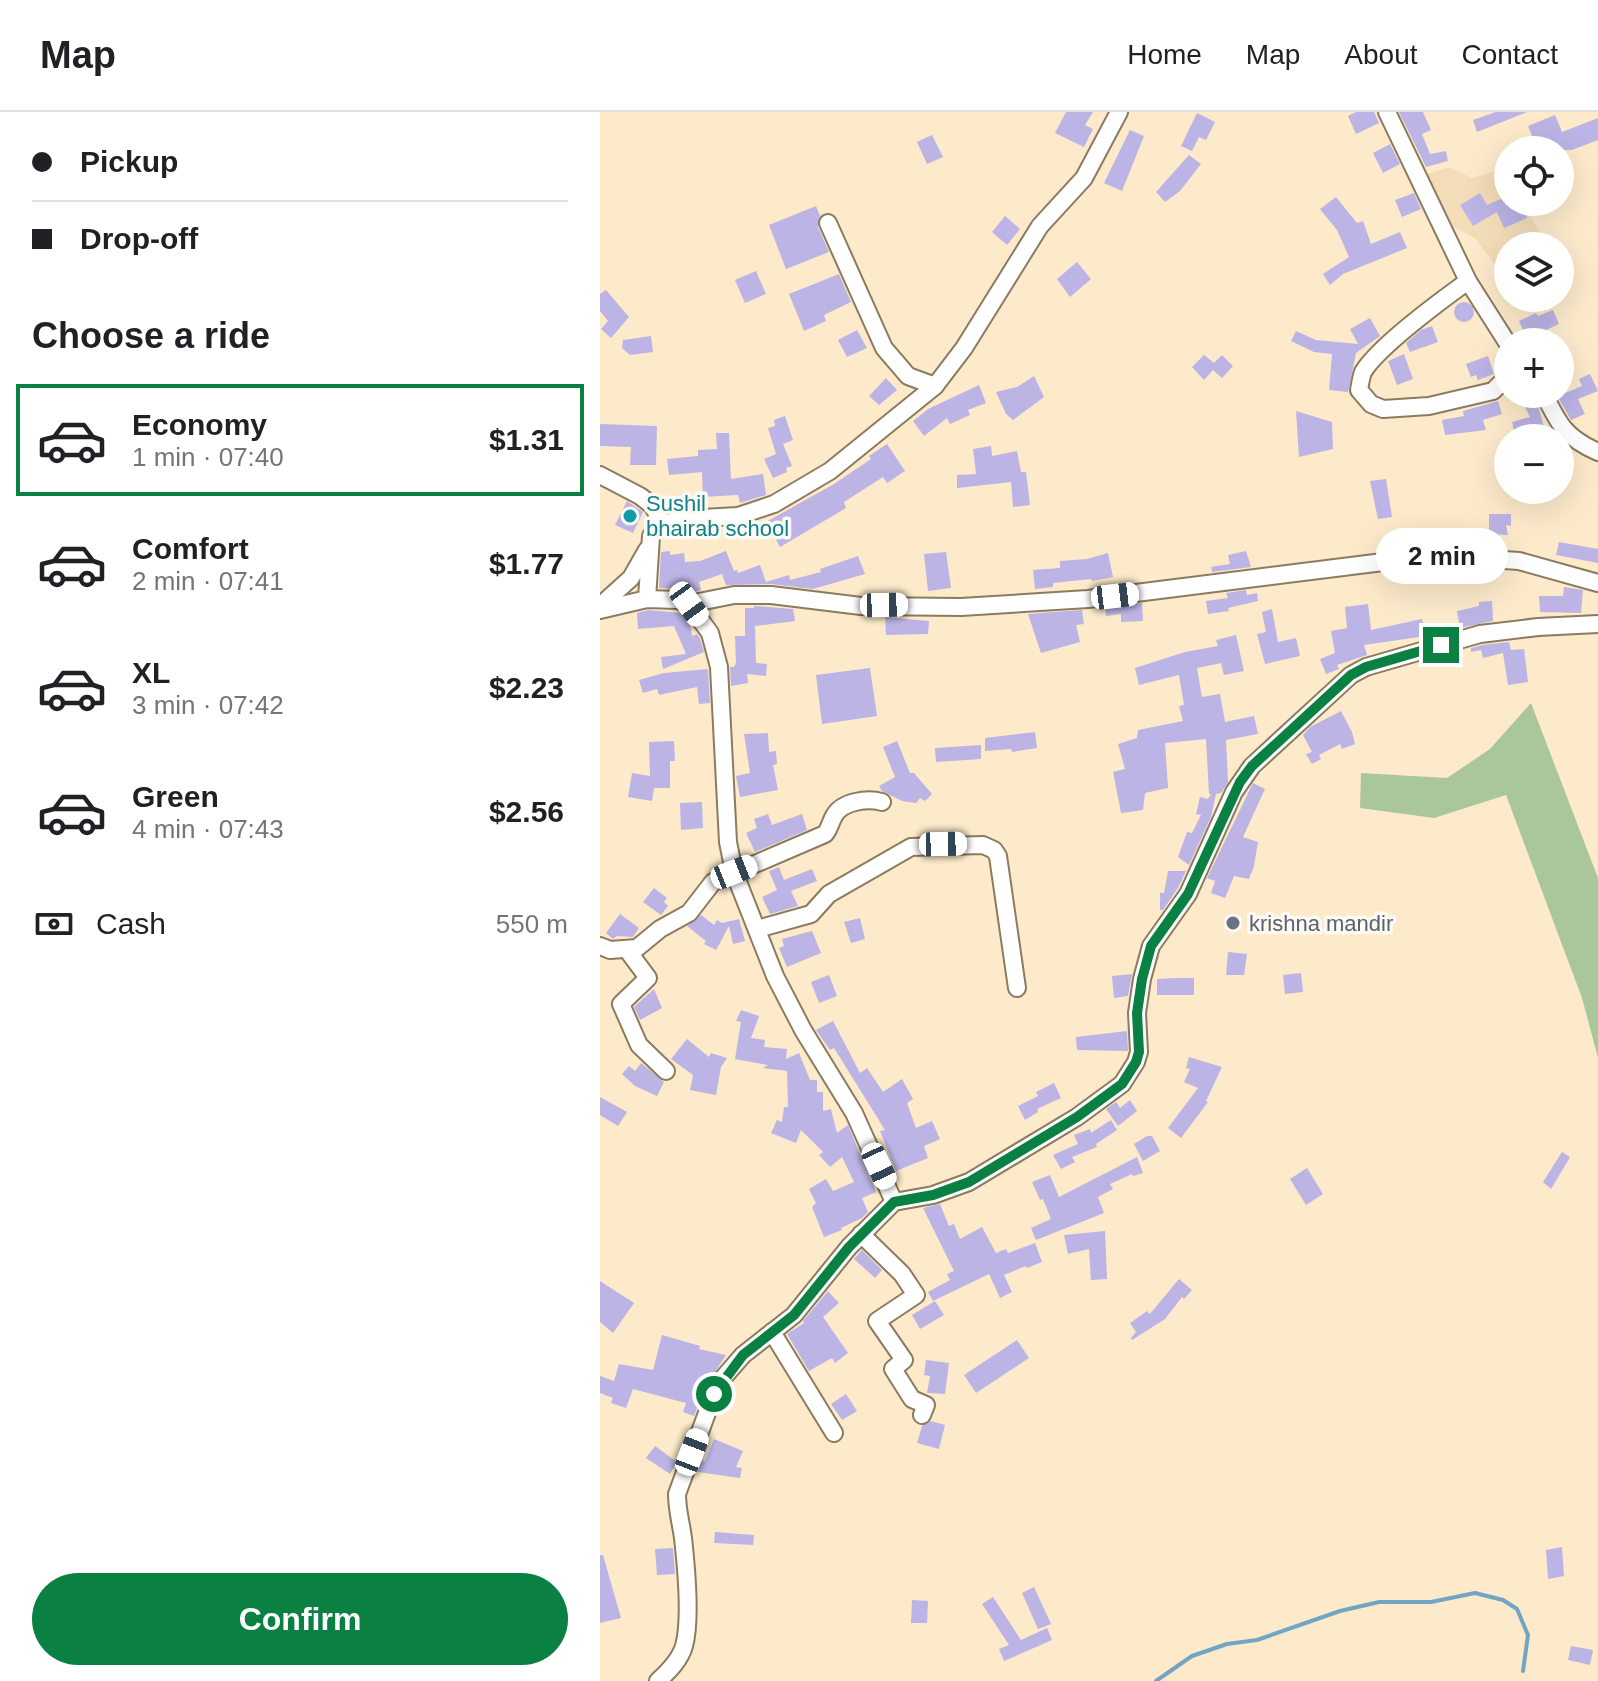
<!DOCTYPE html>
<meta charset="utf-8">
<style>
body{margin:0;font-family:Arial,sans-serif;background:#f2f2f2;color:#202124;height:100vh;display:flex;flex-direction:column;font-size:30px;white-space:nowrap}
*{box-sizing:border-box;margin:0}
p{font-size:26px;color:#757577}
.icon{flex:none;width:44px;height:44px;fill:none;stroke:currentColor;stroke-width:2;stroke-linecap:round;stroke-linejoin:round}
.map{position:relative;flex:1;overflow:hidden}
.sheet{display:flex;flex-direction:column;background:#fff;width:600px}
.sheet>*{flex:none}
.guide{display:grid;align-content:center;height:176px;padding:0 32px;background:#fff}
.buttons{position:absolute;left:894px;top:24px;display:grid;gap:16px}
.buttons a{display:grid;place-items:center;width:80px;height:80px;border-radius:50%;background:#fff;box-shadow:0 8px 32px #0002;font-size:40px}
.end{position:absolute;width:36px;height:36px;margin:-18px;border:10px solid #0b8043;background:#fff;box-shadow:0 0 0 4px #fff}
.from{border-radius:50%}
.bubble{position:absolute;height:56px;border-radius:28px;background:#fff;box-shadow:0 8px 32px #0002;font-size:26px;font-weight:700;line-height:56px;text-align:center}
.car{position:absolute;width:24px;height:48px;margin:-24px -12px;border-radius:10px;box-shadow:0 0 6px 2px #0007;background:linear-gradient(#fff 24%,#345 0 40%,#fff 0 76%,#345 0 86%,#fff 0)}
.guide b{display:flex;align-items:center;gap:28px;height:76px;font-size:30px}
.guide b+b{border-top:2px solid #e0e0e0}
.guide i{width:20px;height:20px;background:#202124}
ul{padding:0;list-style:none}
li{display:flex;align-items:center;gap:24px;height:112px;margin:0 16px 12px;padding:0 16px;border:4px solid transparent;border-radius:0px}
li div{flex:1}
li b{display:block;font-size:30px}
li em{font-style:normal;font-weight:700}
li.current{border-color:#0b8043}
li>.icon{width:72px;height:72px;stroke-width:1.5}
h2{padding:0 32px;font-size:36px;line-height:96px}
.pay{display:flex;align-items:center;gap:20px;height:88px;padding:0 32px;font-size:30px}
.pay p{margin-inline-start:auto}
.primary-button{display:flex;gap:16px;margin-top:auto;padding:16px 32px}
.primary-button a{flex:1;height:92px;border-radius:48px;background:#0b8043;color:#fff;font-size:32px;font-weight:700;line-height:92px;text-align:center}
header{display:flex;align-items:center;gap:48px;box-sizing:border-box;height:112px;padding:0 40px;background:#fff;border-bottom:2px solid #e0e0e0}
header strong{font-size:38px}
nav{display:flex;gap:44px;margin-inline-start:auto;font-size:28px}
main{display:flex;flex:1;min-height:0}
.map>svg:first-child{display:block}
.built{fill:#f3ddb8}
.green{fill:#aac69b}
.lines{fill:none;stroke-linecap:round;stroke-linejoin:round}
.stream{stroke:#72a5c4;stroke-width:4}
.building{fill:#bbb4e5}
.minor-casing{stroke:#8b7b5f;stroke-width:20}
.minor{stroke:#fff;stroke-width:16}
.route{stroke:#0b8043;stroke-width:10}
.culture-dot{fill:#0f9aa8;stroke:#fdf9f3;stroke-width:3}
.worship-dot{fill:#6b7280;stroke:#fdf9f3;stroke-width:3}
.labels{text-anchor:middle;stroke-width:7;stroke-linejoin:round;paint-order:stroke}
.culture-label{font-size:22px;fill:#0d838f;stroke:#fdf9f3;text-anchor:start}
.worship-label{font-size:22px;fill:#5b616d;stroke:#fdf9f3;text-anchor:start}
</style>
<header>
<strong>Map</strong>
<nav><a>Home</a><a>Map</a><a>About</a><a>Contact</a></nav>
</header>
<main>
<section class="sheet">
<div class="guide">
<b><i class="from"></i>Pickup</b>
<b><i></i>Drop-off</b>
</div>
<h2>Choose a ride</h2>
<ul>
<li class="current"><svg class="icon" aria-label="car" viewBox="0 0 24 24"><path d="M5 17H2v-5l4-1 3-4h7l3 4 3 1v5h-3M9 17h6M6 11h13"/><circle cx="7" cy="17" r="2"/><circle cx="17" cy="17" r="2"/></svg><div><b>Economy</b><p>1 min · 07:40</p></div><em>$1.31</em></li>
<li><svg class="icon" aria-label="car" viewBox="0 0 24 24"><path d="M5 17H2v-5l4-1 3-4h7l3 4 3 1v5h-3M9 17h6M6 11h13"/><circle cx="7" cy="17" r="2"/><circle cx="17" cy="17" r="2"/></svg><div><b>Comfort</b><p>2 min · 07:41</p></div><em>$1.77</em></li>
<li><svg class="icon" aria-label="car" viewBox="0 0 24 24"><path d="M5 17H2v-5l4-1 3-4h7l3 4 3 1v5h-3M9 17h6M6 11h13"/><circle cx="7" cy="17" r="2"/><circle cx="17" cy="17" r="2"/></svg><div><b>XL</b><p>3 min · 07:42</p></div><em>$2.23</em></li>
<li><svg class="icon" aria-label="car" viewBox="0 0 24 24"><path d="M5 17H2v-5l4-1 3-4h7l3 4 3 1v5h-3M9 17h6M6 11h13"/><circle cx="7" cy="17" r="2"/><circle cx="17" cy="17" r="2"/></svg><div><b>Green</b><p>4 min · 07:43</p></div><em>$2.56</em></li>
</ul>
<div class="pay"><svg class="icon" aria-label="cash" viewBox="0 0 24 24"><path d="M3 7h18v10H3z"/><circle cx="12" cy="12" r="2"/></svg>Cash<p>550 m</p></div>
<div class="primary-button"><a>Confirm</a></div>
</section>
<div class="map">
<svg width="998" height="1569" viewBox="0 0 998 1569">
<rect width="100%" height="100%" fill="#fdeacb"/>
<!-- built -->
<path class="built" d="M850 55 872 66 903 57 908 66V90H922L943 126 908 134V147L895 153 875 126 846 111 821 64Z"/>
<!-- green -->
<path class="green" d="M931 591 998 766V946L982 886 906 683 834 706 760 696 761 661 847 666 890 637Z"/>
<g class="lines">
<!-- stream -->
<path class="stream" d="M556 1569 592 1544 627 1532 657 1528 740 1499 779 1490H831L875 1481 903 1488 917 1497 928 1523 923 1559"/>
</g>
<!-- building -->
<g class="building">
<path d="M466 0H493L485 13 493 17 484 35 455 21Z"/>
<path d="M756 0H774L779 11 756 22 748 4Z"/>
<path d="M799 0H823L831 18 822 22 830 42 846 39 848 49 826 55Z"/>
<path d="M896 0H927L877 20 873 8Z"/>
<path d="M597 1 615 10 606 28 599 25 592 39 581 34Z"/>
<path d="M955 3 962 20 998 6V28L972 38H938L928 14Z"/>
<path d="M530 18 544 24 522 79 504 71Z"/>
<path d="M332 23 343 45 327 52 317 30Z"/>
<path d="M790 32 800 52 783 61 773 41Z"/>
<path d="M589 43 601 52 580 79 565 90 556 80Z"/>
<path d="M814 81 821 97 802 105 795 88Z"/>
<path d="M880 81 887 93 908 84V90H920L927 106 904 116 897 100 873 114 860 93Z"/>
<path d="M736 85 757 111 763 109 771 132 800 120 807 136 743 162 730 173 723 162 749 145 737 118 720 97Z"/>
<path d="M216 94 220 104 218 115 229 140 186 157 169 113Z"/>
<path d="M405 104 420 117 407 133 392 120Z"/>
<path d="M477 150 491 167 470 185 457 167Z"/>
<path d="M156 159 166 182 145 191 135 168Z"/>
<path d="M239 162 251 190 224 203 226 209 204 219 189 182Z"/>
<path d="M6 178 29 205 11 226 1 217 8 209 0 199V182Z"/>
<circle cx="864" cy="200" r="10"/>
<path d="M953 198 959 212 927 227 919 209 936 201 938 204Z"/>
<path d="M770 206 780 224 756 241 748 280 729 278 732 242 714 240 691 229 696 219 716 228 758 232 750 217Z"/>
<path d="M832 214 838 230 810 240 806 231 821 218Z"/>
<path d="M257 218 267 236 247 245 238 228Z"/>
<path d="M51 224 53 240 30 243 22 236 23 228Z"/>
<path d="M804 242 813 267 797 273 788 249Z"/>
<path d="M604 243 614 251 622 243 633 254 622 266 613 258 604 268 592 255Z"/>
<path d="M888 244 894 262 878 268 876 263 871 265 866 252Z"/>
<path d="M990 262 998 279 978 287 985 302 971 308 956 282H963L982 274 979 267Z"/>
<path d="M434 264 444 285 413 308 406 302 396 280 417 275Z"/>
<path d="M286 266 297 278 279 293 269 284Z"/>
<path d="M379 273 386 291 368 298 370 303 350 312 347 306 324 324 313 309 328 297Z"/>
<path d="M930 282H933L939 297 947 326H933L931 319 915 323 912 310 930 305 921 287Z"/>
<path d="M898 289 902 302 883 308 886 318 845 323 842 308 864 304 863 299Z"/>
<path d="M696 299 732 310 733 337 699 345Z"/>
<path d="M185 304 193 328 183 332 192 354 186 356 187 360 173 366 164 347 176 342 168 316 175 314 174 308Z"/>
<path d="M0 312 57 314 56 353H30L31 335 0 334Z"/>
<path d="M116 321H129L131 367 163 362 166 383 140 391 138 383 103 385 102 360 69 363 67 347 98 344V338L117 337Z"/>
<path d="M287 332 305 359 287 371 283 365 244 390 246 396 180 435 166 410 234 372 271 347 269 344Z"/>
<path d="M391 334 392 344 417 339 421 360H426L430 393 413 395 411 370 357 376V363L376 362 373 337Z"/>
<path d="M786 367 792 405 778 407 770 369Z"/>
<path d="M27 389 43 400 33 421 15 413Z"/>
<path d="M889 402H911V414L906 413 908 423 889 422Z"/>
<path d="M959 430 998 437V451L956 443Z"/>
<path d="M70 439V443L84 441 85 450 100 449 126 439 134 459 137 458 138 461 160 453 166 470 189 463 190 468 221 460 220 457 258 444 265 462 213 477 171 472 126 473 122 462 99 470 101 478 90 481 79 477 59 476 61 440Z"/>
<path d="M646 439 651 455 612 460 611 455 630 452 628 443Z"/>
<path d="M346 440 351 476 328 479 324 442Z"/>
<path d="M508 441 513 465 492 469 491 467 453 471V475L435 477 433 458 460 456V449L487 447Z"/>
<path d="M964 475 983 478 981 501 940 500 939 484H963Z"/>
<path d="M646 478 647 483 657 481 658 489 628 496 629 499 608 502 606 489 628 486 626 481Z"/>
<path d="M892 489 893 509 860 516 857 499 879 494V490Z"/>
<path d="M542 491 543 509 521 510V502L506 504 505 496Z"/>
<path d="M768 492 771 518 822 507 826 524 764 533 767 543 737 553 739 557 726 562 720 547 735 541 731 519 747 516 745 495Z"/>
<path d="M154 494 193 497 195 509 155 514 156 551 167 552 166 564 147 562 148 571 131 574 130 555H134L136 551 135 524H145V496H154Z"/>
<path d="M672 497 678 530 696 526 700 544 665 552 657 522 666 520 662 500Z"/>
<path d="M48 498 82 501 90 512 92 524 97 522 100 526 104 540 63 557 61 545 86 542 74 514 38 517 37 501Z"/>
<path d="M482 498 484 512 476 513 480 530 441 541 428 502Z"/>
<path d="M285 505 329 509 328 522 286 523Z"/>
<path d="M636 523 644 559 624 563 621 551 597 556 602 585 620 582 625 610 654 604 658 622 626 628 628 670 621 681 616 682 611 705 589 753 578 745 587 720 592 721 601 703 596 702 600 685 608 687 611 682H609L606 627 565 631 568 676 545 681 543 698 521 701 513 660 525 657 518 632 537 626 538 618 583 609 579 594 584 593 579 563 539 573 535 556 585 540 618 534 616 528Z"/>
<path d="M909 530 911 538 924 537 928 570 908 573 903 541 883 546 881 538 871 540V536L882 533Z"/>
<path d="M270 556 277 604 222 612 216 563Z"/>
<path d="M108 557 110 591 99 592 97 575 59 583 57 577 43 581 39 568 64 561Z"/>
<path d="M741 599 752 620 755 632 742 637 740 632 719 643 721 647 712 652 706 642 712 640 703 623 710 615Z"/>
<path d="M435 620 437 636 412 640 411 637 385 639V626Z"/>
<path d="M168 621 169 640 176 639 177 652 173 653 178 678 140 685 136 664 150 661 144 622Z"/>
<path d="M74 629 75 649H70V676H54L52 689 28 685 32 661 50 664 49 630Z"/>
<path d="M297 629 310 661H314L332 682 325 689 320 686 316 691 302 689 282 679 279 674 295 665 283 635Z"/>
<path d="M381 633V647L336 650 335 636Z"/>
<path d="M653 671 665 677 643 725 658 730 654 754 649 767 634 764 625 786 611 781 615 769 607 766Z"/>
<path d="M102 690 103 716 81 718 80 691Z"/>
<path d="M168 702 172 713 202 702 207 718 155 740 146 721 157 716 154 707Z"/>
<path d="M179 755 184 768 212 757 217 769 191 779 198 794 170 802 162 785 177 778 169 759Z"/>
<path d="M568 759H586L578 776 563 798H560V781H564Z"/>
<path d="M54 776 67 786 64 790 68 794 61 803 43 790Z"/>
<path d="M20 802 39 816 33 825 17 824 13 827 6 821Z"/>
<path d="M101 803 114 813 117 808 122 811 139 807 145 829 133 832 129 814 116 838 104 832 106 829 87 814Z"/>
<path d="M260 806 265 827 251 831 244 810Z"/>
<path d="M212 819 221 841 187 855 179 836 184 834 182 827Z"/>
<path d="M628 840 647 842 644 863H626Z"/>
<path d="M701 861 703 880 685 882 683 863Z"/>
<path d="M532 862 528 884 514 886 512 864Z"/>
<path d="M229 863 237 884 219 891 211 870Z"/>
<path d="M575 866H594V883H557V867Z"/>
<path d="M54 877 62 896 40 908 34 895Z"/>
<path d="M141 898 159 904 151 926 165 928 164 935 187 937 186 947 199 941 210 968H217V980H223V999L231 997 237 1021 248 1013 276 1080 262 1086 268 1100 262 1106 241 1116 242 1118 224 1125 212 1095 216 1091 209 1077 226 1067 233 1079 254 1070 242 1045 230 1055 219 1043 223 1040 201 1018 196 1031 171 1021 177 1008 182 1010 184 995H188L187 959 163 956 168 953 135 947 141 910 136 909Z"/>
<path d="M233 909 260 961 267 956 283 980 302 967 313 987 307 991 316 1016 332 1009 340 1027 324 1034 328 1046 296 1059 280 1019 285 1018 234 936 230 938 216 918Z"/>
<path d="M527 919 528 939 477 938 476 925Z"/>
<path d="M87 927 109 945 111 941 127 946 121 955 116 983 90 978 93 963 71 947Z"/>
<path d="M589 945 622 955 606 989 608 990 581 1026 568 1016 598 976 584 970 590 957 586 956Z"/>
<path d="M41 951 64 970 57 984 35 974 22 962 29 954 35 959Z"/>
<path d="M454 971 461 986 437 997 438 1000 425 1008 418 994 438 984 436 980Z"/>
<path d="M0 985 27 1000 18 1014 0 1003Z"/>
<path d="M530 988 537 999 518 1014 506 997 516 990 520 996Z"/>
<path d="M511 1008 517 1018 496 1032 497 1035 472 1045 475 1050 461 1057 453 1043 478 1032 474 1023 490 1017 491 1021Z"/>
<path d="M547 1024H552L560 1039 543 1049 534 1032Z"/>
<path d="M962 1040 970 1045 951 1077 943 1070Z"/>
<path d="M537 1045 543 1061 533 1064 532 1062 510 1072 513 1077 498 1085 504 1101 436 1128 431 1116 451 1107 443 1087 440 1088 432 1070 450 1063 459 1085Z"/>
<path d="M707 1056 723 1082 706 1093 690 1067Z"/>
<path d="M340 1092 349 1114 354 1112 360 1127 382 1115 396 1141 406 1137 408 1141 435 1131 442 1150 427 1156 426 1154 404 1163 412 1180 400 1186 389 1162 333 1189 328 1180 350 1168 347 1162 354 1159 323 1096Z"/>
<path d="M505 1119 507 1167 491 1168 489 1137 468 1142 464 1123Z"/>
<path d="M262 1138 282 1158 275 1166 254 1147Z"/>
<path d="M579 1167 592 1178 584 1187 582 1185 565 1207 532 1228 531 1226 536 1220 530 1211 547 1199 550 1202Z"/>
<path d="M0 1169 34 1191 13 1221 0 1210Z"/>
<path d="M228 1179 239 1191 223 1205 248 1241 235 1251 232 1246 209 1259 187 1222 204 1211 203 1209Z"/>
<path d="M335 1189 344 1203 320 1217 312 1203Z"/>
<path d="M62 1223 100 1234 99 1237 126 1243 104 1277 94 1304 83 1300 86 1291 33 1277 26 1296 11 1291 13 1286 0 1281V1264L14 1269 19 1252 53 1258Z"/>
<path d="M417 1228 429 1246 376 1281 364 1263Z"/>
<path d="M326 1248 349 1251 345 1282 327 1281 330 1264 324 1263Z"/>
<path d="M246 1282 257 1299 242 1308 231 1292Z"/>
<path d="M331 1309 345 1313 339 1337 317 1331 322 1314Z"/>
<path d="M114 1327 143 1339 136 1355 142 1356 140 1366 98 1360 101 1348 105 1349Z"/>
<path d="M55 1334 77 1350 70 1362 46 1346Z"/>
<path d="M115 1420 154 1423 153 1433 114 1431Z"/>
<path d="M962 1435 964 1464 948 1467 946 1438Z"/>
<path d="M73 1436 75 1462 57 1463 55 1437Z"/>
<path d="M0 1443H3L21 1506 0 1511Z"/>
<path d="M434 1475 451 1512 438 1517 422 1481Z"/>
<path d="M393 1485 421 1528 447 1516 452 1528 404 1549 399 1537 409 1533 382 1492Z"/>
<path d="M312 1488 328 1489 327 1511H311Z"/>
<path d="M971 1534 993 1538 990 1553 968 1548Z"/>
</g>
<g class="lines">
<!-- minor casing -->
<g class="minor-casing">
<g id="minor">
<path d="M787 0 868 169 908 232"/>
<path d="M228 111 284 236 308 264 335 274"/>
<path d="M868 169C843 187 778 235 763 260 761 265 760 273 759 278L771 292 783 297 829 294 893 279 908 264"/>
<path d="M944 282C959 313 966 326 998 340"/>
<path d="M0 363 40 384 53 394 62 412"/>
<path d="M47 487 51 424 62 412 84 407 138 404 174 392 230 359 335 274 364 236 440 114 484 66 519 0"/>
<path d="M89 492 134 483H171L261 494 361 495 488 487 783 450 874 446 919 449 998 471"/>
<path d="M0 494 31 466 47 438"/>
<path d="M0 498 47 487 78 488 89 492 110 521 119 555 128 730 134 760 175 864 203 918 254 1001 294 1090"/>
<path d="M157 817 211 802 229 782 311 735 383 733 394 738 398 744 417 876"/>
<path d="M0 834 10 838 37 836 60 817 89 801 113 770 225 722C230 716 230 711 234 704 242 689 268 686 282 690"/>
<path d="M28 839 48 866 21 892 39 933 66 959"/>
<path d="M261 1122 302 1162 316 1183 277 1209 304 1248 293 1257 312 1287 326 1293 322 1303"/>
<path d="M172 1220 234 1321"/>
<path d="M58 1569C69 1559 80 1548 84 1534 91 1509 86 1453 83 1426 81 1411 77 1398 77 1382L114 1282 123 1266 143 1243 194 1203 249 1135 294 1090 333 1083 369 1070 477 1005 522 972 536 950 539 940 537 901 542 867 551 834 588 782 634 680 652 654 751 563 766 555 880 522 938 515 998 512"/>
</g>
</g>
<!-- minor -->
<use href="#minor" class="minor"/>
</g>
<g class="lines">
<!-- route -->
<path class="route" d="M114 1282 143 1243 194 1203 249 1135 294 1090 333 1083 369 1070 477 1005 522 972 536 950 539 940 537 901 542 867 551 834 588 782 640 670 652 654 751 563 766 555 841 533"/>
</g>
<!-- markers -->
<circle class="culture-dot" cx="30" cy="404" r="8"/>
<circle class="worship-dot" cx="633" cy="811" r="8"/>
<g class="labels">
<!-- culture labels -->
<g class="culture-label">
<text x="46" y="399">Sushil<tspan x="46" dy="25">bhairab school</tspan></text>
</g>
<!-- worship labels -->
<g class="worship-label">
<text x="649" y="819">krishna mandir</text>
</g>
</g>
</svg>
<div class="buttons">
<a><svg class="icon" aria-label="locate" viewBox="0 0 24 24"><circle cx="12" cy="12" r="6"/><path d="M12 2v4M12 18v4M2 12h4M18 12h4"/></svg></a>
<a><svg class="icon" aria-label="layers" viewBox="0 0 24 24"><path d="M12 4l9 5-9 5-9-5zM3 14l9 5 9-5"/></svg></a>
<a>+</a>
<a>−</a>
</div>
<i class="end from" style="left:114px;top:1282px"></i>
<i class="end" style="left:841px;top:533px"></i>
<div class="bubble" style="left:776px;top:416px;width:132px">2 min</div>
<i class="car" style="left:515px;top:484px;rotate:83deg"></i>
<i class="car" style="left:89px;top:492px;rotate:144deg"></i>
<i class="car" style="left:284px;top:493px;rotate:89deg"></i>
<i class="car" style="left:343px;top:732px;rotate:89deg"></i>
<i class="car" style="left:134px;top:760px;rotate:68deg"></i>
<i class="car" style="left:279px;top:1054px;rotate:155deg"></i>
<i class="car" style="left:92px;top:1340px;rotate:21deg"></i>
</div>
</main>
